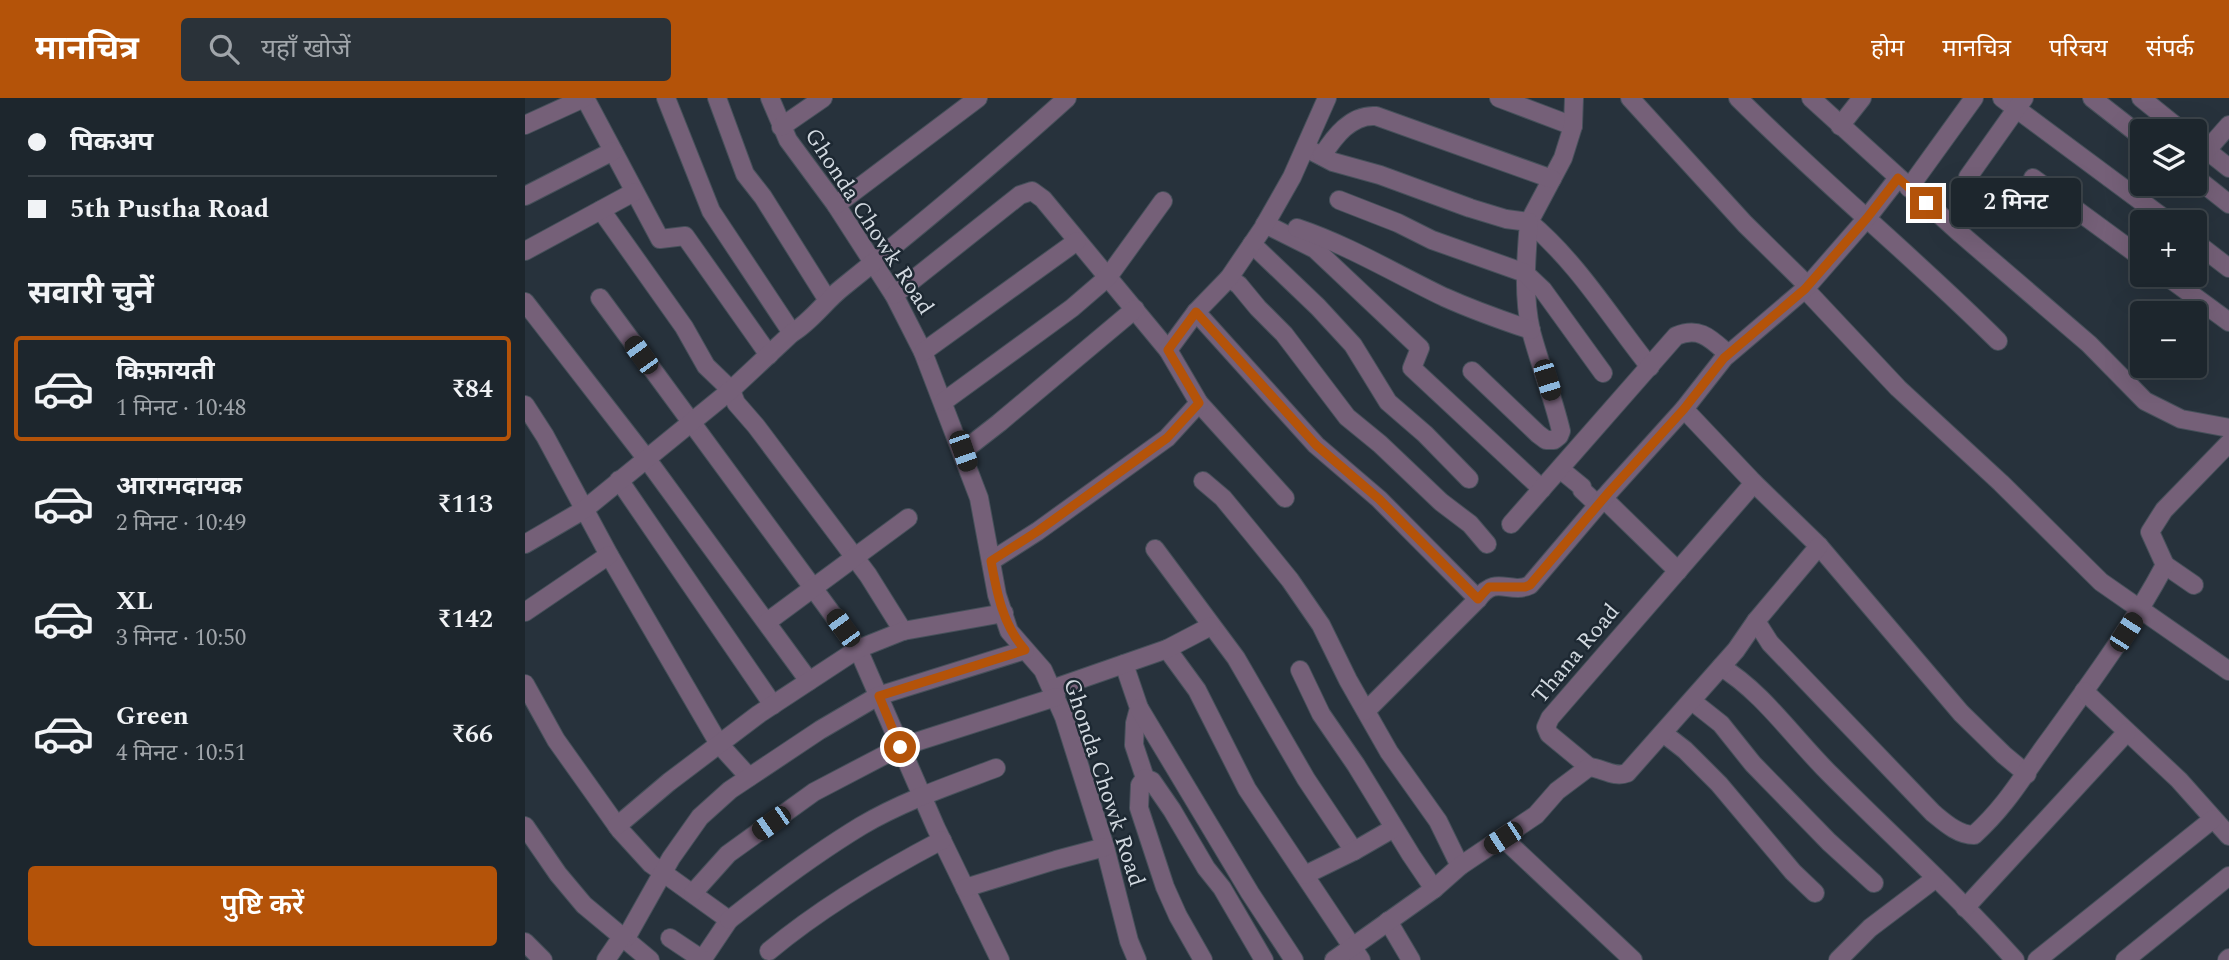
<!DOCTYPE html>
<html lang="hi">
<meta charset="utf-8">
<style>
body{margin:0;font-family:Spectral,"Noto Sans Devanagari",serif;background:#2a3239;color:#f1f3f6;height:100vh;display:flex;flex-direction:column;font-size:26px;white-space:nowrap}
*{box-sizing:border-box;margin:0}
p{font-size:23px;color:#a0a5aa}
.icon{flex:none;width:38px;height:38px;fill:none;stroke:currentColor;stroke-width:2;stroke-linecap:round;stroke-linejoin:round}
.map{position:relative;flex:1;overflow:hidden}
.drawer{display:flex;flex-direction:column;background:#1d262d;width:525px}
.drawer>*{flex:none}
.banner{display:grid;align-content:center;height:154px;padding:0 28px;background:#1d262d}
.tools{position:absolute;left:1605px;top:21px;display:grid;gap:14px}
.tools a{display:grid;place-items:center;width:77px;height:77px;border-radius:7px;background:#1d262d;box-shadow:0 7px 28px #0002,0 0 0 2px #3b4349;font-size:35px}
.end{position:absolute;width:32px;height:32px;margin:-16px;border:9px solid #b45309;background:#fff;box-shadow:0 0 0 4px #fff}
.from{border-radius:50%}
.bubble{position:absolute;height:49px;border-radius:7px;background:#1d262d;box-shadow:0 7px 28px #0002,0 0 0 2px #3b4349;font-size:23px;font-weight:600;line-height:49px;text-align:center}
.car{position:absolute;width:21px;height:42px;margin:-21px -10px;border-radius:9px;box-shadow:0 0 5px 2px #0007;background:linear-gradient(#222 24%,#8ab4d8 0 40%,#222 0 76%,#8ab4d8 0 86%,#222 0)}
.banner b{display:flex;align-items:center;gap:24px;height:66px;font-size:26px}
.banner b+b{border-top:2px solid #3b4349}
.banner i{width:18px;height:18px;background:#f1f3f6}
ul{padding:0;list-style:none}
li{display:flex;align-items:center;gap:21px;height:105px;margin:0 14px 10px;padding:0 14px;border:4px solid transparent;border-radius:7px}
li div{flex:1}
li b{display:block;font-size:26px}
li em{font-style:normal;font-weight:600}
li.on{border-color:#b45309}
li>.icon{width:63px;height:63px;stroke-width:1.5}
h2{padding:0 28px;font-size:32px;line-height:84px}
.button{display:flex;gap:14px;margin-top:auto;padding:14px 28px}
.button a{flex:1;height:80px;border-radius:7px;background:#b45309;color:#fff;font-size:28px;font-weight:600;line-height:80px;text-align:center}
header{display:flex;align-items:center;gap:42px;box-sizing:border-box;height:98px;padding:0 35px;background:#b45309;color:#fff}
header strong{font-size:33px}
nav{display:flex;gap:38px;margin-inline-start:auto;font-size:24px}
.search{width:490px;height:63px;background:#2a3239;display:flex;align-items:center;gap:18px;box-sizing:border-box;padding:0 24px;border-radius:7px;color:#a0a5aa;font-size:26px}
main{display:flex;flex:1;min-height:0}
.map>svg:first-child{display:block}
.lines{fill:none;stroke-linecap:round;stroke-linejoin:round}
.minor-casing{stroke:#46505a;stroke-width:20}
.minor{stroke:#756078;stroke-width:18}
.route{stroke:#b45309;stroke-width:9}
.labels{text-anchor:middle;stroke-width:5;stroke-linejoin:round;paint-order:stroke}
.street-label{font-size:23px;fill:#d2d9e0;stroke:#1d2832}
</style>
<header>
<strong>मानचित्र</strong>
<div class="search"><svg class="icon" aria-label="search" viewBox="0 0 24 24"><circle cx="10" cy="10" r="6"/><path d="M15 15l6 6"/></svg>यहाँ खोजें</div>
<nav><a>होम</a><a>मानचित्र</a><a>परिचय</a><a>संपर्क</a></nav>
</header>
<main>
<section class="drawer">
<div class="banner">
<b><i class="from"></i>पिकअप</b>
<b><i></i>5th Pustha Road</b>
</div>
<h2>सवारी चुनें</h2>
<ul>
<li class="on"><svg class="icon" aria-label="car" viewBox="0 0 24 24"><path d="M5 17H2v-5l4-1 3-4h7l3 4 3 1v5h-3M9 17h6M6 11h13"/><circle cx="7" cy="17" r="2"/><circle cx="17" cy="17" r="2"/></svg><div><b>किफ़ायती</b><p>1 मिनट · 10:48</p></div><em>₹84</em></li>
<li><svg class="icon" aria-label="car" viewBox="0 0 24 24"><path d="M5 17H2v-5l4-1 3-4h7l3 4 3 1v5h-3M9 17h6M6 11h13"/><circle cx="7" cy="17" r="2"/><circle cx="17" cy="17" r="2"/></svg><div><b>आरामदायक</b><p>2 मिनट · 10:49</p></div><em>₹113</em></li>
<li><svg class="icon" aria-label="car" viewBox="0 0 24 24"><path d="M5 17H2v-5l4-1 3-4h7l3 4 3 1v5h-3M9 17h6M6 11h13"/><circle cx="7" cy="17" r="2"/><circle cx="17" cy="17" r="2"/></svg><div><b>XL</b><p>3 मिनट · 10:50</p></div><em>₹142</em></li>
<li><svg class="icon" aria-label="car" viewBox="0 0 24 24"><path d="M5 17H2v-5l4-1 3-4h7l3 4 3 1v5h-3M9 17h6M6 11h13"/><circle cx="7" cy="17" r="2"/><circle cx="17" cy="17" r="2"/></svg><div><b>Green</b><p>4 मिनट · 10:51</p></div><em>₹66</em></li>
</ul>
<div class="button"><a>पुष्टि करें</a></div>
</section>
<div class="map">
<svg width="1704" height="862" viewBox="0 0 1704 862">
<rect width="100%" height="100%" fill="#27323c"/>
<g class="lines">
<!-- minor casing -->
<g class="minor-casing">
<g id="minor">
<path d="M60 0 135 141 160 138 244 257"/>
<path d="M141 0 186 113 267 235"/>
<path d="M192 0 220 76 238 99 302 201"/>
<path d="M245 0 263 42 311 107 369 197 398 254 454 400 472 497 484 533 518 572 539 619 580 749 604 843 612 862"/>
<path d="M974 0 1048 28"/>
<path d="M1049 0 1048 28 1038 60 1004 124C1053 165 1085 219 1125 269"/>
<path d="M1105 0 1220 126 1282 187"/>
<path d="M1213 0C1297 84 1389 159 1473 243"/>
<path d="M1286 0 1436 136 1564 246 1620 303 1656 321 1704 330"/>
<path d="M1477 0 1644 124"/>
<path d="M1567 0 1617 39"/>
<path d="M1616 0 1657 33"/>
<path d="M0 27 59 0"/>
<path d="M1315 28 1337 0"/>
<path d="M256 29 298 0"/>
<path d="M1670 43 1704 70"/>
<path d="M781 50 808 64 855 77 945 110 981 121 1004 124C1001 160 998 198 1006 233 1015 267 1028 299 1036 333L1034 338 1029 342H1021L1013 336 947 273"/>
<path d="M1682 52 1704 27"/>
<path d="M797 58C809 39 826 16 851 18L1027 81"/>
<path d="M1443 79 1499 0"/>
<path d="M1670 79 1704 106"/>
<path d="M1508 80 1617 160"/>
<path d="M1384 90 1449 0"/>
<path d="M0 98 88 53"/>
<path d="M814 102 873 125 907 142 1000 175 1018 192 1078 275"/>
<path d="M311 107 453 0"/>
<path d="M76 112 159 229 181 268 206 292 211 305 231 328 343 477 378 533"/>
<path d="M740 126 790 151 895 250 887 270 1017 391"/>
<path d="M772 130C823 147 871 176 919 199 948 212 976 222 1006 232"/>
<path d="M1670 144 1704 170"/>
<path d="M727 146 793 209 828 247 863 304 900 336 944 381"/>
<path d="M0 153 109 94"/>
<path d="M1640 177 1704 224"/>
<path d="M704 180 714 187 733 210 759 236 822 319 855 346 916 404 945 426 962 446"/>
<path d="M1280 191 1373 290 1476 385 1576 484 1704 573"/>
<path d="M369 197 495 97 507 93 518 101 643 252 674 305 760 400"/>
<path d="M75 200 333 551 411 730 475 862"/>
<path d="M0 204 121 360 284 583"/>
<path d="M671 214 791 347 854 401 953 501"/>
<path d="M643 252 671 214 704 180 738 130 767 79 802 0"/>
<path d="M398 254 552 143"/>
<path d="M418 304 547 210 583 179 638 103"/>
<path d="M0 307 20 338 84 457 194 646 224 679"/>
<path d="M1159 311 1229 385 1294 448 1436 615 1479 657 1502 676"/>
<path d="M438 353 474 325 610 211"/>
<path d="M1035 371 1057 389V392L1073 407"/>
<path d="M94 382 248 607"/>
<path d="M678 383 698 400 726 434 765 482 796 527 823 582 864 654 913 723 935 768"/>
<path d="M1078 400 1153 473"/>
<path d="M986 426 1151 238C1175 228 1186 241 1203 256"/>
<path d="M0 446 60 411 206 292 267 235C286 224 300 203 318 189 394 128 469 66 542 0"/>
<path d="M630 451 711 560 781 681 829 753"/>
<path d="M466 463 513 433 642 340 674 305"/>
<path d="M1640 467 1669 487"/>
<path d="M0 514 84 457"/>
<path d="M1231 523 1245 545 1408 715C1419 724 1433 737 1449 737 1484 705 1498 677 1525 641 1566 584 1607 529 1640 467L1625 434 1639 412 1704 345"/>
<path d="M242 524 383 420"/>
<path d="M642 551 672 592 722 691 836 862"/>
<path d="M599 566 614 610 610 625 609 647 620 680"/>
<path d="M1196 569C1237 593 1271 643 1306 677 1367 738 1432 797 1490 862"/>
<path d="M775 572 796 616 831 667 886 757 909 791"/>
<path d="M0 586 31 642 95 732 126 766 204 822 177 862"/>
<path d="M527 591 642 551 686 528"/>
<path d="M1559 593 1654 682 1704 738"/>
<path d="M1167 603 1196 626 1228 666 1304 744 1349 785"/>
<path d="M614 610 725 795 769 862"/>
<path d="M841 613 953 501C971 476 984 497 1005 487L1084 394 1159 311 1199 260 1280 191 1342 120 1373 80"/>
<path d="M1138 635 1160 652 1194 686 1268 774 1290 795"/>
<path d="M1064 669 1024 636 1021 629 1025 620 1229 385"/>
<path d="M1064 669C1077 670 1089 680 1102 675L1211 552 1231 523 1294 448"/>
<path d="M0 728 33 776 59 807 125 862"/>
<path d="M92 728 144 684 234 616 333 551 378 533 479 515"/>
<path d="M978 740 1108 862"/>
<path d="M780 777 829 753 869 730"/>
<path d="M440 790 531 762 580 749"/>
<path d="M168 795 203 756 289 694 375 649 531 599"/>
<path d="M1440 810 1602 634"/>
<path d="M204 822C247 788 290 756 336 728 378 703 426 687 471 670"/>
<path d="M863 823 886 862"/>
<path d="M101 840 146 760 175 719 205 692 295 632 353 598 500 552"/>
<path d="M145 840 178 862"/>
<path d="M0 844 18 862"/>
<path d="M244 853C297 809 356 774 417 742"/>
<path d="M81 862 98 837"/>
<path d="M678 862 653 818 640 789 614 710 615 687 620 680 627 683 647 712 681 770 697 790 739 862"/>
<path d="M809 862 909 791 935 768 1011 717 1032 693 1064 669"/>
<path d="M1313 862 1345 830 1411 780"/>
<path d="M1512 862 1688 721"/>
<path d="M1600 862 1704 778"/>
<path d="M1702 862 1704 860"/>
</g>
</g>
<!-- minor -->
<use href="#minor" class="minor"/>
</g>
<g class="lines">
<!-- route -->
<path class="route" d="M375 649 354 598 500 552C478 527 472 496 466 463L513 433 642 340 674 305 643 252 671 214 791 347 854 401 953 501 964 489H1000L1005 487 1084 394 1159 311 1199 260 1280 191 1342 120 1373 80 1401 105"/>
</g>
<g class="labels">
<!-- street labels -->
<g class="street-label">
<text transform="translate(345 123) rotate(57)" y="8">Ghonda Chowk Road</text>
<text transform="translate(1050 555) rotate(-50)" y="8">Thana Road</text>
<text transform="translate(580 684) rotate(72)" y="8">Ghonda Chowk Road</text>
</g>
</g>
</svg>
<div class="tools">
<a><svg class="icon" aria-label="layers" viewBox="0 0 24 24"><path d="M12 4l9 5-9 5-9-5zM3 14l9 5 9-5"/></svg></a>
<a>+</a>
<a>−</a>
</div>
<i class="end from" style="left:375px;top:649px"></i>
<i class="end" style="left:1401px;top:105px"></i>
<div class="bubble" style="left:1426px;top:80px;width:130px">2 मिनट</div>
<i class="car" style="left:116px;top:257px;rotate:324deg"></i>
<i class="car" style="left:1022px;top:282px;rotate:163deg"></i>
<i class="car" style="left:438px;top:353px;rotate:161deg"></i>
<i class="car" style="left:318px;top:530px;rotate:324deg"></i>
<i class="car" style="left:1601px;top:534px;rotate:33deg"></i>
<i class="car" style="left:246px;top:725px;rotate:235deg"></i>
<i class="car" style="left:978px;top:740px;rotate:237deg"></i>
</div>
</main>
